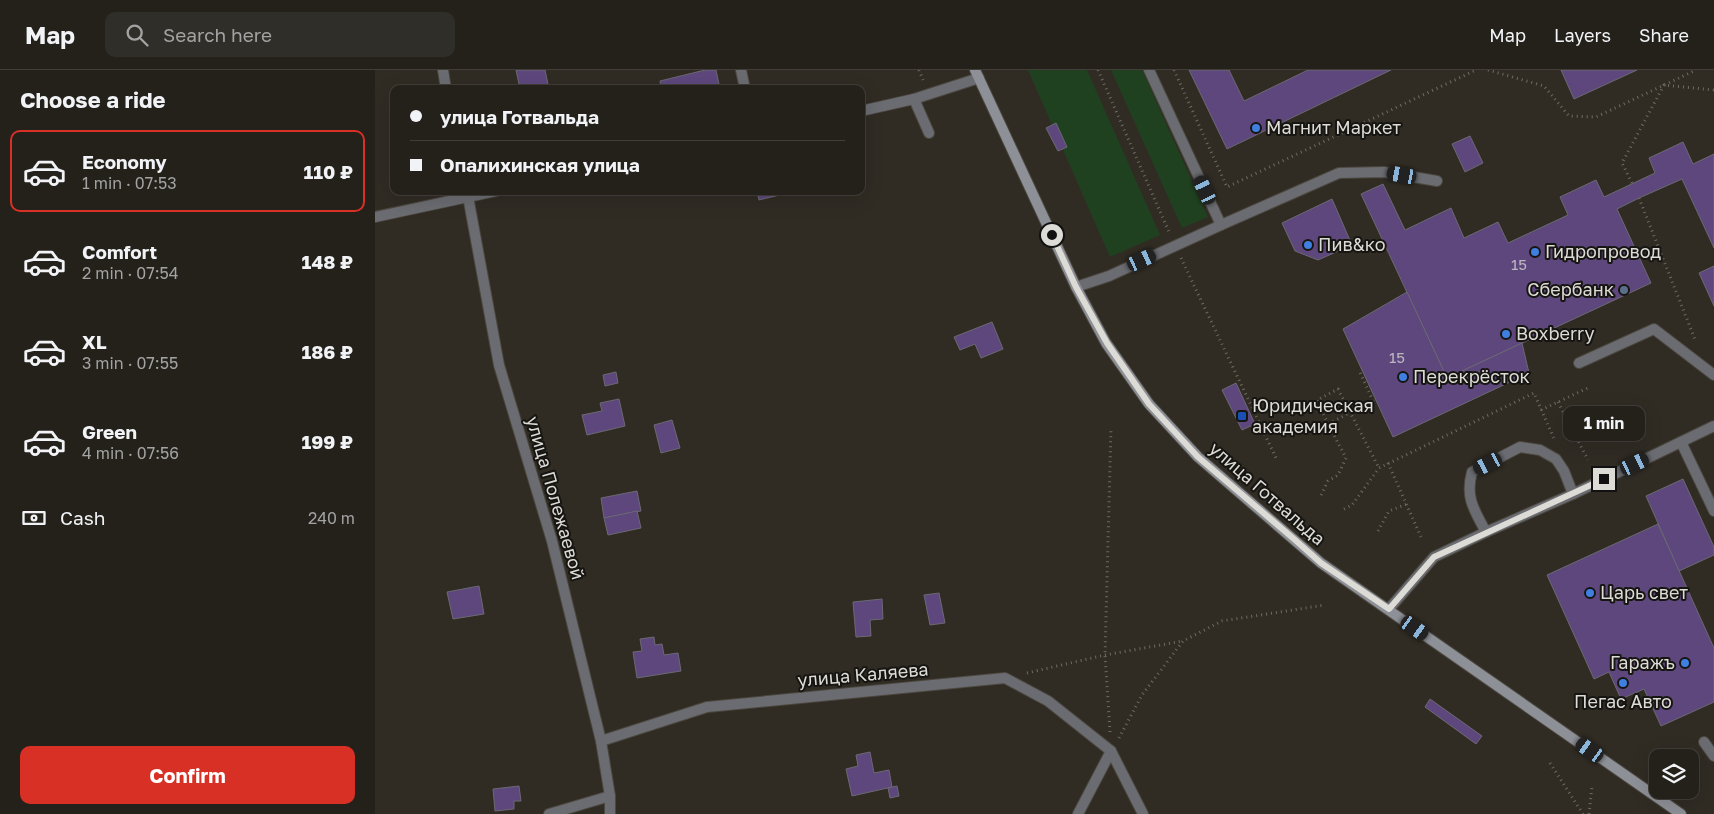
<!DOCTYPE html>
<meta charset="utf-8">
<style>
body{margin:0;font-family:"Golos Text",sans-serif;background:#302e28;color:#f1f3f6;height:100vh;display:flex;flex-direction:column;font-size:19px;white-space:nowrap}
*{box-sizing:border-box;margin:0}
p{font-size:16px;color:#a3a3a3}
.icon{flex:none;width:28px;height:28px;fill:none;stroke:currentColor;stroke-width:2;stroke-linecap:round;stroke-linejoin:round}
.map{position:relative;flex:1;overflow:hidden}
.details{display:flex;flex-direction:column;background:#24211b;width:375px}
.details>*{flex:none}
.hud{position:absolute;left:15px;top:15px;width:475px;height:110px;border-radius:10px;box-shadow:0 5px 20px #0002,0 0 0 1px #413e3a;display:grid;align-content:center;height:110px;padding:0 20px;background:#24211b}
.controls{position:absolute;left:1274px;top:679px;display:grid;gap:10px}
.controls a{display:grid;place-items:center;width:50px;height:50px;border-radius:10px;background:#24211b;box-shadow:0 5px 20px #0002,0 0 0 1px #413e3a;font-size:25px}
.end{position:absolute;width:22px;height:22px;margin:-11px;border:6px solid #dddbd6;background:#111;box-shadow:0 0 0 2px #111}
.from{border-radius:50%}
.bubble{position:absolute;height:35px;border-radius:10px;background:#24211b;box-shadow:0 5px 20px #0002,0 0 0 1px #413e3a;font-size:16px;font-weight:700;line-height:35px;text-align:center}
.car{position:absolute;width:15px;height:30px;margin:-15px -8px;border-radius:6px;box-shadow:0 0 4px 1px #0007;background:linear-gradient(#222 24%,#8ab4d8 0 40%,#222 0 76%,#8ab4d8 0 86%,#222 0)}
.hud b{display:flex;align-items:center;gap:18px;height:48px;font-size:19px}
.hud b+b{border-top:1px solid #413e3a}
.hud i{width:12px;height:12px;background:#f1f3f6}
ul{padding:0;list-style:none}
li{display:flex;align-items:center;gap:15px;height:82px;margin:0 10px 8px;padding:0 10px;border:2px solid transparent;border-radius:10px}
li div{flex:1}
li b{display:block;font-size:19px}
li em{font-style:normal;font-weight:700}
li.selected{border-color:#d93025}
li>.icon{width:45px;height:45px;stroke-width:1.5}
h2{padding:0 20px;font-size:22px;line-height:60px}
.pay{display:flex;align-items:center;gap:12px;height:55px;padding:0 20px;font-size:19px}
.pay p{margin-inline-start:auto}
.action{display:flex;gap:10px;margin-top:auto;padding:10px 20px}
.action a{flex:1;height:58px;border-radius:10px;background:#d93025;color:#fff;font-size:20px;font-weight:700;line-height:58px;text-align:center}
header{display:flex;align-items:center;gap:30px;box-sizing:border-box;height:70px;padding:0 25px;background:#24211b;border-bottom:1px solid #413e3a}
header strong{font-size:24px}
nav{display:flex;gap:28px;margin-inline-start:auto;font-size:18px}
.search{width:350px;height:45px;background:#302e28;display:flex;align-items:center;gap:12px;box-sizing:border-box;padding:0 18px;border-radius:10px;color:#a3a3a3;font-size:19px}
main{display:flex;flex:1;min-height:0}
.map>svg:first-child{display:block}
.green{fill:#204120}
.building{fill:#5d477c;stroke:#6c6973}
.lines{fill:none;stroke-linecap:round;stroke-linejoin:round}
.service-casing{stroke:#4c4840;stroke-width:12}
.minor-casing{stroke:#4c4840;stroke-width:12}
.tertiary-casing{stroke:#4c4840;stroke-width:12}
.secondary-casing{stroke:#4c4840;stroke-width:12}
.path{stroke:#6e6b64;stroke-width:3;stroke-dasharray:1 4;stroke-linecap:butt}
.service{stroke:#6b6c71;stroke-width:10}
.minor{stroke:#6b6c71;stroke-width:10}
.tertiary{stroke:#6b6c71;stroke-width:10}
.secondary{stroke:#8e9097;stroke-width:10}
.route{stroke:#dddbd6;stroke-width:6}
.shop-dot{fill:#3f7fe0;stroke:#161511;stroke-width:2}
.service-dot{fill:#5c6f8a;stroke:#161511;stroke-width:2}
.transit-dot{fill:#1a4fb4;stroke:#161511;stroke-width:2}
.labels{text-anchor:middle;stroke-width:4;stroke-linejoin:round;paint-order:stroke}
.number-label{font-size:15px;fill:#bdb6c0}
.poi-label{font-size:18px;fill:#dddbd6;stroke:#161511;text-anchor:start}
.street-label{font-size:18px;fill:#dddbd6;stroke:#161511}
</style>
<header>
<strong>Map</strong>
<div class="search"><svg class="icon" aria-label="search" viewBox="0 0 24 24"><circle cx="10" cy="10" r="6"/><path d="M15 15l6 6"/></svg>Search here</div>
<nav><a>Map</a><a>Layers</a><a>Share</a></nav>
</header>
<main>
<section class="details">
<h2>Choose a ride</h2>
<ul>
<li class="selected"><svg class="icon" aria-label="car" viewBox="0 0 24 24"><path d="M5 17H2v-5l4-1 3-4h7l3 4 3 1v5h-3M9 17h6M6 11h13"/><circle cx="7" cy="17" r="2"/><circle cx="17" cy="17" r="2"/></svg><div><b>Economy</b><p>1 min · 07:53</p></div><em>110 ₽</em></li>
<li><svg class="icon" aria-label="car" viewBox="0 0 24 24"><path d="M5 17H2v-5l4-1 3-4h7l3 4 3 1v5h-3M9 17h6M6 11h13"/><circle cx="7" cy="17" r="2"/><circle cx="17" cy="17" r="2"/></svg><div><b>Comfort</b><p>2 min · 07:54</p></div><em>148 ₽</em></li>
<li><svg class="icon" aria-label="car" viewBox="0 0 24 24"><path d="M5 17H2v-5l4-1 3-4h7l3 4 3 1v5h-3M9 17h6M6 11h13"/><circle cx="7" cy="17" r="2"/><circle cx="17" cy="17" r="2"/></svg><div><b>XL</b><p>3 min · 07:55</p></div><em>186 ₽</em></li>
<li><svg class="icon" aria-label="car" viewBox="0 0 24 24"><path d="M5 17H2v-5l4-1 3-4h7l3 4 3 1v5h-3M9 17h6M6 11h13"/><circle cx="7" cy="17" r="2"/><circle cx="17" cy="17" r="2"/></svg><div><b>Green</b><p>4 min · 07:56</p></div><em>199 ₽</em></li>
</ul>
<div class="pay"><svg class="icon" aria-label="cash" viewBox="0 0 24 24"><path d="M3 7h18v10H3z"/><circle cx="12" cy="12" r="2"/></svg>Cash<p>240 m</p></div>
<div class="action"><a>Confirm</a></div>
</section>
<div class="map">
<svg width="1339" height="744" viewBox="0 0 1339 744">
<rect width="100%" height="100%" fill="#302c24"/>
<!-- green -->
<g class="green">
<path d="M653 0H712L785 165 735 187Z"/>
<path d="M736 0H767L833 147 807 158Z"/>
</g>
<!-- building -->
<g class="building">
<path d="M141 0H170L174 19H145Z"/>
<path d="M330 0H341L345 19H286L285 11Z"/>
<path d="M814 0H854L869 31 933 0H1016L852 79Z"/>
<path d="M1186 0H1262L1199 29Z"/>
<path d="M681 53 692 77 683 81 671 58Z"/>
<path d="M1095 66 1108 93 1090 102 1077 74Z"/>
<path d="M1308 72 1318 94 1339 84V178L1307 109 1264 128 1242 139 1276 213 1072 308 986 124 1008 114 1030 160 1076 138 1089 168 1123 152 1133 173 1193 145 1185 127 1221 110 1229 127 1280 103 1274 88Z"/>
<path d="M382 121H421L384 130Z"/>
<path d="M957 129 977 175 943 190 920 181 907 153Z"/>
<path d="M1339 196V236L1324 203Z"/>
<path d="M1032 222 1072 308 1147 273 1154 303 1018 367 968 259Z"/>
<path d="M617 252 628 279 606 288 600 274 585 280 579 267Z"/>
<path d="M241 302 243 313 230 316 228 305Z"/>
<path d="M861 313 880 354 867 360 847 320Z"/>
<path d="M244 329 250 356 212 365 207 345 227 341 225 333Z"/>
<path d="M297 350 305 378 286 383 279 355Z"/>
<path d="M1308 409 1339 477V485L1304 501 1271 426Z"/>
<path d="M262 421 266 441 229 448 226 428Z"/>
<path d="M262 441 266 458 233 465 229 448Z"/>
<path d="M1283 454 1339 578V632L1286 656 1269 619 1246 629 1234 602 1219 609 1172 505Z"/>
<path d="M104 516 109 544 78 549 72 522Z"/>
<path d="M564 523 570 553 555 555 549 525Z"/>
<path d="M507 529 508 549 495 550 496 566 481 567 478 532Z"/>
<path d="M279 567 280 575 287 574 289 585 303 583 306 601 262 608 258 582 267 581 265 569Z"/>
<path d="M1055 629 1107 666 1101 674 1050 637Z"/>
<path d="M495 682 499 703 514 700 517 717 477 726 471 699 483 696 481 685Z"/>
<path d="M144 716 146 731H139V739L120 741 118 719Z"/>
<path d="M522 716 524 726 515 728 513 718Z"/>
</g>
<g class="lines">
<!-- service casing -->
<g class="service-casing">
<g id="service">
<path d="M366 0 370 19"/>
<path d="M539 29 554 63"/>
<path d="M846 155 964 103 1009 102 1062 111"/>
<path d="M1204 293 1279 259 1339 305"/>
<path d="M1306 372 1339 441"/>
<path d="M1111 462C1099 440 1090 427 1097 402L1145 377 1165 380 1181 389 1189 401 1198 424"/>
<path d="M1329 672 1339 686"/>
<path d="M174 744 235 726"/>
<path d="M703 744 736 681"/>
</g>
</g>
<!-- minor casing -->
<g class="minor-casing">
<g id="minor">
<path d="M68 0 71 19"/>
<path d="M486 41 539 29 604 8"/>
<path d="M92 121 124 295 177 471 226 671 235 726V744"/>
<path d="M0 147 121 121"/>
<path d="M701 217 734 206 846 155 774 0"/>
<path d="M226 671 332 637 630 608 673 631 736 681 768 744"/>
</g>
</g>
<!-- tertiary casing -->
<g class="tertiary-casing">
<path id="tertiary" d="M1014 539 1059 487 1111 462 1198 424 1339 356"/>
</g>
<!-- secondary casing -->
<g class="secondary-casing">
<path id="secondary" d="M600 0 701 217 731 273 774 334 823 387 946 493 1306 744"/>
</g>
<!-- path -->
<g class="path">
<path d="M544 0 548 10"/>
<path d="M723 0 794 162"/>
<path d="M799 0 852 117 1101 0"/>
<path d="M1113 0 1169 16 1194 46 1221 47 1321 0"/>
<path d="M1257 113 1247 93 1289 15 1339 20"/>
<path d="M1264 128 1321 272"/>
<path d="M806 188 902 390"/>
<path d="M1183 332 1213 390"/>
<path d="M1166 340 1215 317"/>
<path d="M953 354 942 330 963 319 1004 398"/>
<path d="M1199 363H1271"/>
<path d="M1013 393 1046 467"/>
<path d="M946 425 953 411 963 405 971 388 953 354 998 331 984 300"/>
<path d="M969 439 977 435 1004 398 1159 323 1180 371"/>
<path d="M1003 461 1014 441 1032 434"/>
<path d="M652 603 730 585 808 571"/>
<path d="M735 662 730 585 736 358"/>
<path d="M744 668 767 625 808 571 847 551 950 535"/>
<path d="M1175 693 1208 744"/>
<path d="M1214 744 1217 716"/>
</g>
<!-- service -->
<use href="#service" class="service"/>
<!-- minor -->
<use href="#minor" class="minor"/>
<!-- tertiary -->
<use href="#tertiary" class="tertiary"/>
<!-- secondary -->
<use href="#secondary" class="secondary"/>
</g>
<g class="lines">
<!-- route -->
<path class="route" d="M677 165 701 217 732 273 774 334 823 387 919 469 946 493 1014 539 1059 487 1229 409"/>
</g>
<!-- markers -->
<g class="shop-dot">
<circle cx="881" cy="58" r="5"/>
<circle cx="933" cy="175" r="5"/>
<circle cx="1160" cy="182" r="5"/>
<circle cx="1131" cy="264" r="5"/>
<circle cx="1028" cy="307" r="5"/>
<circle cx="1215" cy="523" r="5"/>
<circle cx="1310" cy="593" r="5"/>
<circle cx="1248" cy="613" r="5"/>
</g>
<circle class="service-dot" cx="1249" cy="220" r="5"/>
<rect class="transit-dot" x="862" y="341" width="10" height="10" rx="2.5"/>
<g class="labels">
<!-- number labels -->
<g class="number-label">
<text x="1144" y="200">15</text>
<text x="1022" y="293">15</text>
</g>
<!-- poi labels -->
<g class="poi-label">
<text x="891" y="64">Магнит Маркет</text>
<text x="943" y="181">Пив&amp;ко</text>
<text x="1170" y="188">Гидропровод</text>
<text x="1239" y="226" text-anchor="end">Сбербанк</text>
<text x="1141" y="270">Boxberry</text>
<text x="1038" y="313">Перекрёсток</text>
<text x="877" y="342">Юридическая<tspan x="877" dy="21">академия</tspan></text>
<text x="1225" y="529">Царь свет</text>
<text x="1300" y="599" text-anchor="end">Гаражъ</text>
<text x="1248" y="638" text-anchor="middle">Пегас Авто</text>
</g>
<!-- street labels -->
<g class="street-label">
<text transform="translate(892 424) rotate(41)" y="6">улица Готвальда</text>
<text transform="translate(180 428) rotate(74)" y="6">улица Полежаевой</text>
<text transform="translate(488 605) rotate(-5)" y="6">улица Каляева</text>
</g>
</g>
</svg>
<div class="controls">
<a><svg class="icon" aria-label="layers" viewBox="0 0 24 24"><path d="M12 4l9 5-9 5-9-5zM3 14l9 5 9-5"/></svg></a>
</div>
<i class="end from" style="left:677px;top:165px"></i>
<i class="end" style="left:1229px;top:409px"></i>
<div class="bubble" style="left:1188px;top:336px;width:82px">1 min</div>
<i class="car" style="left:1027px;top:105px;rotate:280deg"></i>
<i class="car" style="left:830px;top:120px;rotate:335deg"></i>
<i class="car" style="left:767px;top:190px;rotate:65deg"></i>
<i class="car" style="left:1113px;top:394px;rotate:243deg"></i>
<i class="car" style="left:1260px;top:394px;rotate:64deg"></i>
<i class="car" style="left:1040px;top:558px;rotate:125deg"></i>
<i class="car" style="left:1215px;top:680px;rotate:305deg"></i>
<div class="hud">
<b><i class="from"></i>улица Готвальда</b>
<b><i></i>Опалихинская улица</b>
</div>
</div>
</main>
